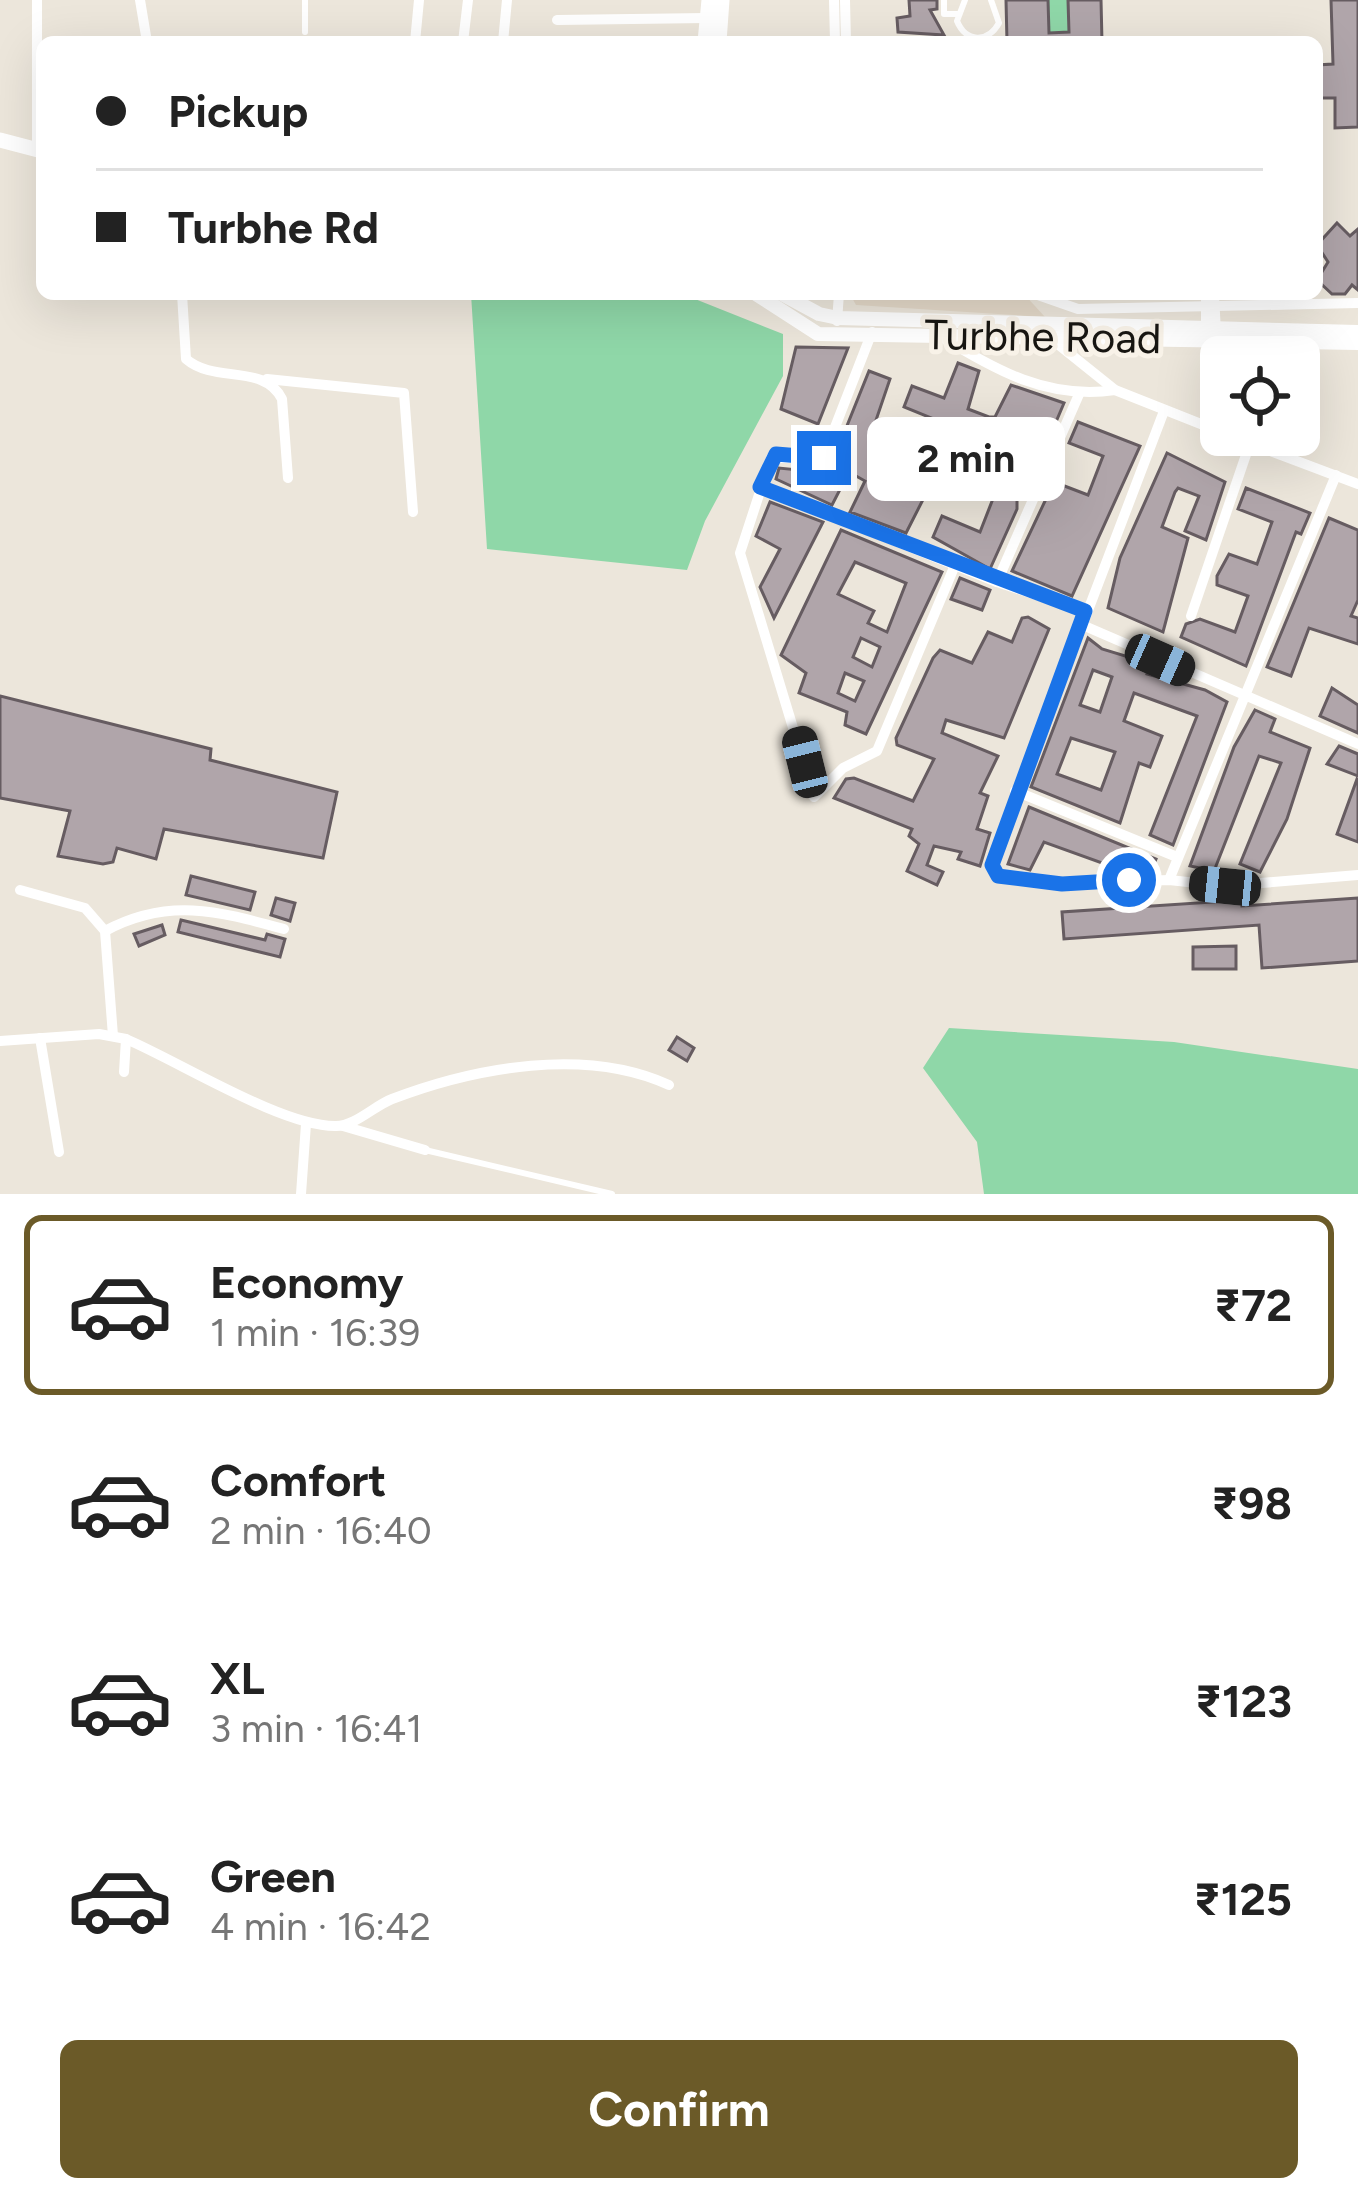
<!DOCTYPE html>
<meta charset="utf-8">
<style>
body{margin:0;font-family:Figtree,sans-serif;background:#f2f2f2;color:#222;height:100vh;display:flex;flex-direction:column;font-size:45px;white-space:nowrap}
*{box-sizing:border-box;margin:0}
p{font-size:39px;color:#767676}
.icon{flex:none;width:66px;height:66px;fill:none;stroke:currentColor;stroke-width:2;stroke-linecap:round;stroke-linejoin:round}
.map{position:relative;height:1194px;overflow:hidden}
.drawer{display:flex;flex-direction:column;background:#fff;flex:1}
.drawer>*{flex:none}
.hud{position:absolute;left:36px;top:36px;width:1287px;height:264px;border-radius:18px;box-shadow:0 12px 48px #0002;display:grid;align-content:center;height:264px;padding:0 60px;background:#fff}
.fabs{position:absolute;left:1200px;top:336px;display:grid;gap:24px}
.fabs a{display:grid;place-items:center;width:120px;height:120px;border-radius:18px;background:#fff;box-shadow:0 12px 48px #0002;font-size:60px}
.end{position:absolute;width:54px;height:54px;margin:-27px;border:15px solid #1a73e8;background:#fff;box-shadow:0 0 0 6px #fff}
.from{border-radius:50%}
.bubble{position:absolute;height:84px;border-radius:18px;background:#fff;box-shadow:0 12px 48px #0002;font-size:39px;font-weight:700;line-height:84px;text-align:center}
.car{position:absolute;width:36px;height:72px;margin:-36px -18px;border-radius:15px;box-shadow:0 0 9px 3px #0007;background:linear-gradient(#222 24%,#8ab4d8 0 40%,#222 0 76%,#8ab4d8 0 86%,#222 0)}
.hud b{display:flex;align-items:center;gap:42px;height:114px;font-size:45px}
.hud b+b{border-top:3px solid #e0e0e0}
.hud i{width:30px;height:30px;background:#222}
ul{padding:21px 0 0;list-style:none}
li{display:flex;align-items:center;gap:36px;height:180px;margin:0 24px 18px;padding:0 36px;border:6px solid transparent;border-radius:18px}
li div{flex:1}
li b{display:block;font-size:45px}
li em{font-style:normal;font-weight:700}
li.active{border-color:#6b5a28}
li>.icon{width:108px;height:108px;stroke-width:1.5}
.primary-button{display:flex;gap:24px;margin-top:auto;padding:24px 60px}
.primary-button a{flex:1;height:138px;border-radius:18px;background:#6b5a28;color:#fff;font-size:48px;font-weight:700;line-height:138px;text-align:center}
.map>svg:first-child{display:block}
.built{fill:#e3d8c8}
.green{fill:#8fd7a8}
.building{fill:#b0a5aa;stroke:#665c61;stroke-width:3;fill-rule:evenodd}
.lines{fill:none;stroke-linecap:round;stroke-linejoin:round}
.service{stroke:#fff;stroke-width:6}
.minor{stroke:#fff;stroke-width:10}
.tertiary{stroke:#fff;stroke-width:14}
.secondary{stroke:#fff;stroke-width:15}
.route{stroke:#1a73e8;stroke-width:15}
.labels{text-anchor:middle;stroke-width:10;stroke-linejoin:round;paint-order:stroke}
.street-label{font-size:42px;fill:#181612;stroke:#f9f3e9}
</style>
<div class="map">
<svg width="1358" height="1194" viewBox="0 0 1358 1194">
<rect width="100%" height="100%" fill="#ece6db"/>
<!-- built -->
<path class="built" d="M1024 294 1045 317 856 305 851 296Z"/>
<!-- green -->
<g class="green">
<path d="M1048 0H1068L1069 32 1049 33Z"/>
<path d="M471 294H693L695 299 783 334V376L705 521 687 570 487 549Z"/>
<path d="M949 1028 1174 1042 1358 1069V1194H984L977 1142 923 1068Z"/>
</g>
<!-- building -->
<g class="building">
<path d="M909 0H937V9L930 10 944 35 898 32 897 18 910 16Z"/>
<path d="M1006 0H1048L1049 33 1069 32 1068 0H1101L1102 42H1007Z"/>
<path d="M1331 0H1358V127L1335 128V98H1317V65L1333 64Z"/>
<path d="M1337 223 1350 236 1358 229V290L1352 285 1345 294H1332L1317 280 1328 262 1317 245Z"/>
<path d="M796 347 848 348 818 424 781 409Z"/>
<path d="M958 363 979 371 968 409 989 417H995L1011 385 1064 403 1039 462 904 407 912 386 944 398Z"/>
<path d="M869 371 890 379 875 423 906 435 901 463 935 476 906 533 850 512 865 481 849 472 832 505 776 479 779 468 828 473Z"/>
<path d="M1078 422 1140 446 1072 596 1012 571 1054 482 1088 495 1103 456 1069 443Z"/>
<path d="M945 447 976 459 967 480 935 471Z"/>
<path d="M1167 453 1225 482 1206 540 1185 531 1199 496 1178 488 1175 492 1162 527 1188 538 1163 632 1108 608 1120 558Z"/>
<path d="M1246 488 1310 513 1301 534 1296 532 1246 666 1181 637 1186 624 1200 619 1235 632 1248 596 1217 585V576L1229 554 1257 564 1272 522 1238 509Z"/>
<path d="M996 491 1017 500V509L990 569 933 537 942 516 980 532Z"/>
<path d="M770 502 823 522 774 618 760 587 780 549 756 536Z"/>
<path d="M1329 518 1358 530V600L1351 616 1358 618V644L1309 628 1291 676 1267 667Z"/>
<path d="M841 530 942 572 866 734 845 725 847 712 799 693 806 673 781 655ZM855 562 906 583 887 632 868 623 874 611 838 594ZM861 638 880 647 872 667 853 657ZM845 673 864 681 855 701 838 693Z"/>
<path d="M960 578 990 590 982 610 951 599Z"/>
<path d="M1028 617 1049 629 1004 738 946 720 942 733 998 756 980 793 988 796 977 829 990 833 980 866 958 859 961 852 934 846 927 865 943 872 937 885 907 871 919 844 909 836 912 829 834 798 846 779 854 778 913 801 934 759 897 745 896 738 933 658 940 650 972 663 988 632 1012 642 1022 618Z"/>
<path d="M1088 638 1102 649 1142 661 1149 668 1147 674 1205 690 1227 702 1173 845 1150 835 1197 716 1134 693 1124 721 1162 736 1150 767 1139 763 1120 823 1031 787ZM1093 670 1112 677 1100 712 1080 705ZM1071 738 1115 752 1101 790 1057 774Z"/>
<path d="M1332 688 1358 705V733L1320 716Z"/>
<path d="M0 696 211 749 210 760 337 792 323 858 164 829 156 859 117 848 113 862 103 864 58 856 70 811 0 798Z"/>
<path d="M1255 710 1275 719 1270 732 1310 748 1287 819 1260 872 1240 864 1281 763 1259 756 1214 871 1190 866 1234 747Z"/>
<path d="M1339 746 1358 754V776L1327 764Z"/>
<path d="M1357 779 1358 780V842L1337 834Z"/>
<path d="M1029 807 1156 859 1151 871 1127 872 1044 842 1030 870 1008 864Z"/>
<path d="M191 876 255 892 250 910 186 895Z"/>
<path d="M276 898 295 903 290 921 271 915Z"/>
<path d="M1358 898V961L1262 968 1259 925 1064 939 1062 912 1242 900V906Z"/>
<path d="M181 920 265 940 267 934 285 939 280 957 178 932Z"/>
<path d="M162 925 165 935 139 946 134 934Z"/>
<path d="M1236 946V969H1193V947Z"/>
<path d="M677 1037 694 1048 687 1061 669 1050Z"/>
</g>
<g class="lines">
<!-- service -->
<g class="service">
<path d="M305 0V32"/>
<path d="M944 0V14H957"/>
<path d="M965 0 957 21C966 43 988 43 999 23L991 0"/>
<path d="M425 1150 612 1194"/>
</g>
<!-- minor -->
<g class="minor">
<path d="M140 0 147 42"/>
<path d="M834 0 835 42"/>
<path d="M845 0 846 42"/>
<path d="M557 20 707 18"/>
<path d="M415 42 419 0"/>
<path d="M463 42 468 0"/>
<path d="M503 42 507 0"/>
<path d="M37 150V0"/>
<path d="M182 294 186 359C215 384 264 363 282 399L288 478"/>
<path d="M236 294H347"/>
<path d="M1035 294 1078 309 1358 303"/>
<path d="M1214 296 1216 331"/>
<path d="M837 321 839 294"/>
<path d="M872 332 823 458H771L740 553 814 797 843 768 877 751 955 565"/>
<path d="M1206 335V297"/>
<path d="M940 336C995 370 1048 400 1115 390"/>
<path d="M1049 337 1115 390 1221 432"/>
<path d="M267 379 404 393 413 512"/>
<path d="M1164 411 991 865 998 876 1062 884 1169 880 1225 886 1358 875"/>
<path d="M1228 435 1358 484"/>
<path d="M761 487 997 582 1085 611"/>
<path d="M997 582 1080 392"/>
<path d="M1191 616 1250 443"/>
<path d="M1080 624 1358 744"/>
<path d="M1015 791 1177 857"/>
<path d="M1169 880 1336 475"/>
<path d="M20 890 85 908 105 931 113 1036"/>
<path d="M105 931C168 897 218 911 284 929"/>
<path d="M40 1038 59 1152"/>
<path d="M0 1041 99 1034 126 1039C180 1062 283 1127 336 1126 355 1126 374 1106 392 1099 476 1067 586 1047 669 1085"/>
<path d="M124 1072 126 1039"/>
<path d="M343 1126 425 1150"/>
<path d="M301 1194 306 1124"/>
</g>
<!-- tertiary -->
<g class="tertiary">
<path d="M756 294 818 334 1358 343"/>
<path d="M782 294 819 314 838 318 1358 332"/>
</g>
<!-- secondary -->
<g class="secondary">
<path d="M705 42 709 0"/>
<path d="M719 42 722 0"/>
<path d="M0 140 42 151"/>
</g>
</g>
<g class="lines">
<!-- route -->
<path class="route" d="M824 458 776 454 760 487 1085 611 992 865 998 876 1062 884 1129 880"/>
</g>
<g class="labels">
<!-- street labels -->
<g class="street-label">
<text transform="translate(1043 336) rotate(1)" y="15">Turbhe Road</text>
</g>
</g>
</svg>
<div class="fabs">
<a><svg class="icon" aria-label="locate" viewBox="0 0 24 24"><circle cx="12" cy="12" r="6"/><path d="M12 2v4M12 18v4M2 12h4M18 12h4"/></svg></a>
</div>
<i class="end from" style="left:1129px;top:880px"></i>
<i class="end" style="left:824px;top:458px"></i>
<div class="bubble" style="left:867px;top:417px;width:198px">2 min</div>
<i class="car" style="left:1160px;top:660px;rotate:114deg"></i>
<i class="car" style="left:805px;top:762px;rotate:346deg"></i>
<i class="car" style="left:1225px;top:886px;rotate:276deg"></i>
<div class="hud">
<b><i class="from"></i>Pickup</b>
<b><i></i>Turbhe Rd</b>
</div>
</div>
<section class="drawer">
<ul>
<li class="active"><svg class="icon" aria-label="car" viewBox="0 0 24 24"><path d="M5 17H2v-5l4-1 3-4h7l3 4 3 1v5h-3M9 17h6M6 11h13"/><circle cx="7" cy="17" r="2"/><circle cx="17" cy="17" r="2"/></svg><div><b>Economy</b><p>1 min · 16:39</p></div><em>₹72</em></li>
<li><svg class="icon" aria-label="car" viewBox="0 0 24 24"><path d="M5 17H2v-5l4-1 3-4h7l3 4 3 1v5h-3M9 17h6M6 11h13"/><circle cx="7" cy="17" r="2"/><circle cx="17" cy="17" r="2"/></svg><div><b>Comfort</b><p>2 min · 16:40</p></div><em>₹98</em></li>
<li><svg class="icon" aria-label="car" viewBox="0 0 24 24"><path d="M5 17H2v-5l4-1 3-4h7l3 4 3 1v5h-3M9 17h6M6 11h13"/><circle cx="7" cy="17" r="2"/><circle cx="17" cy="17" r="2"/></svg><div><b>XL</b><p>3 min · 16:41</p></div><em>₹123</em></li>
<li><svg class="icon" aria-label="car" viewBox="0 0 24 24"><path d="M5 17H2v-5l4-1 3-4h7l3 4 3 1v5h-3M9 17h6M6 11h13"/><circle cx="7" cy="17" r="2"/><circle cx="17" cy="17" r="2"/></svg><div><b>Green</b><p>4 min · 16:42</p></div><em>₹125</em></li>
</ul>
<div class="primary-button"><a>Confirm</a></div>
</section>
